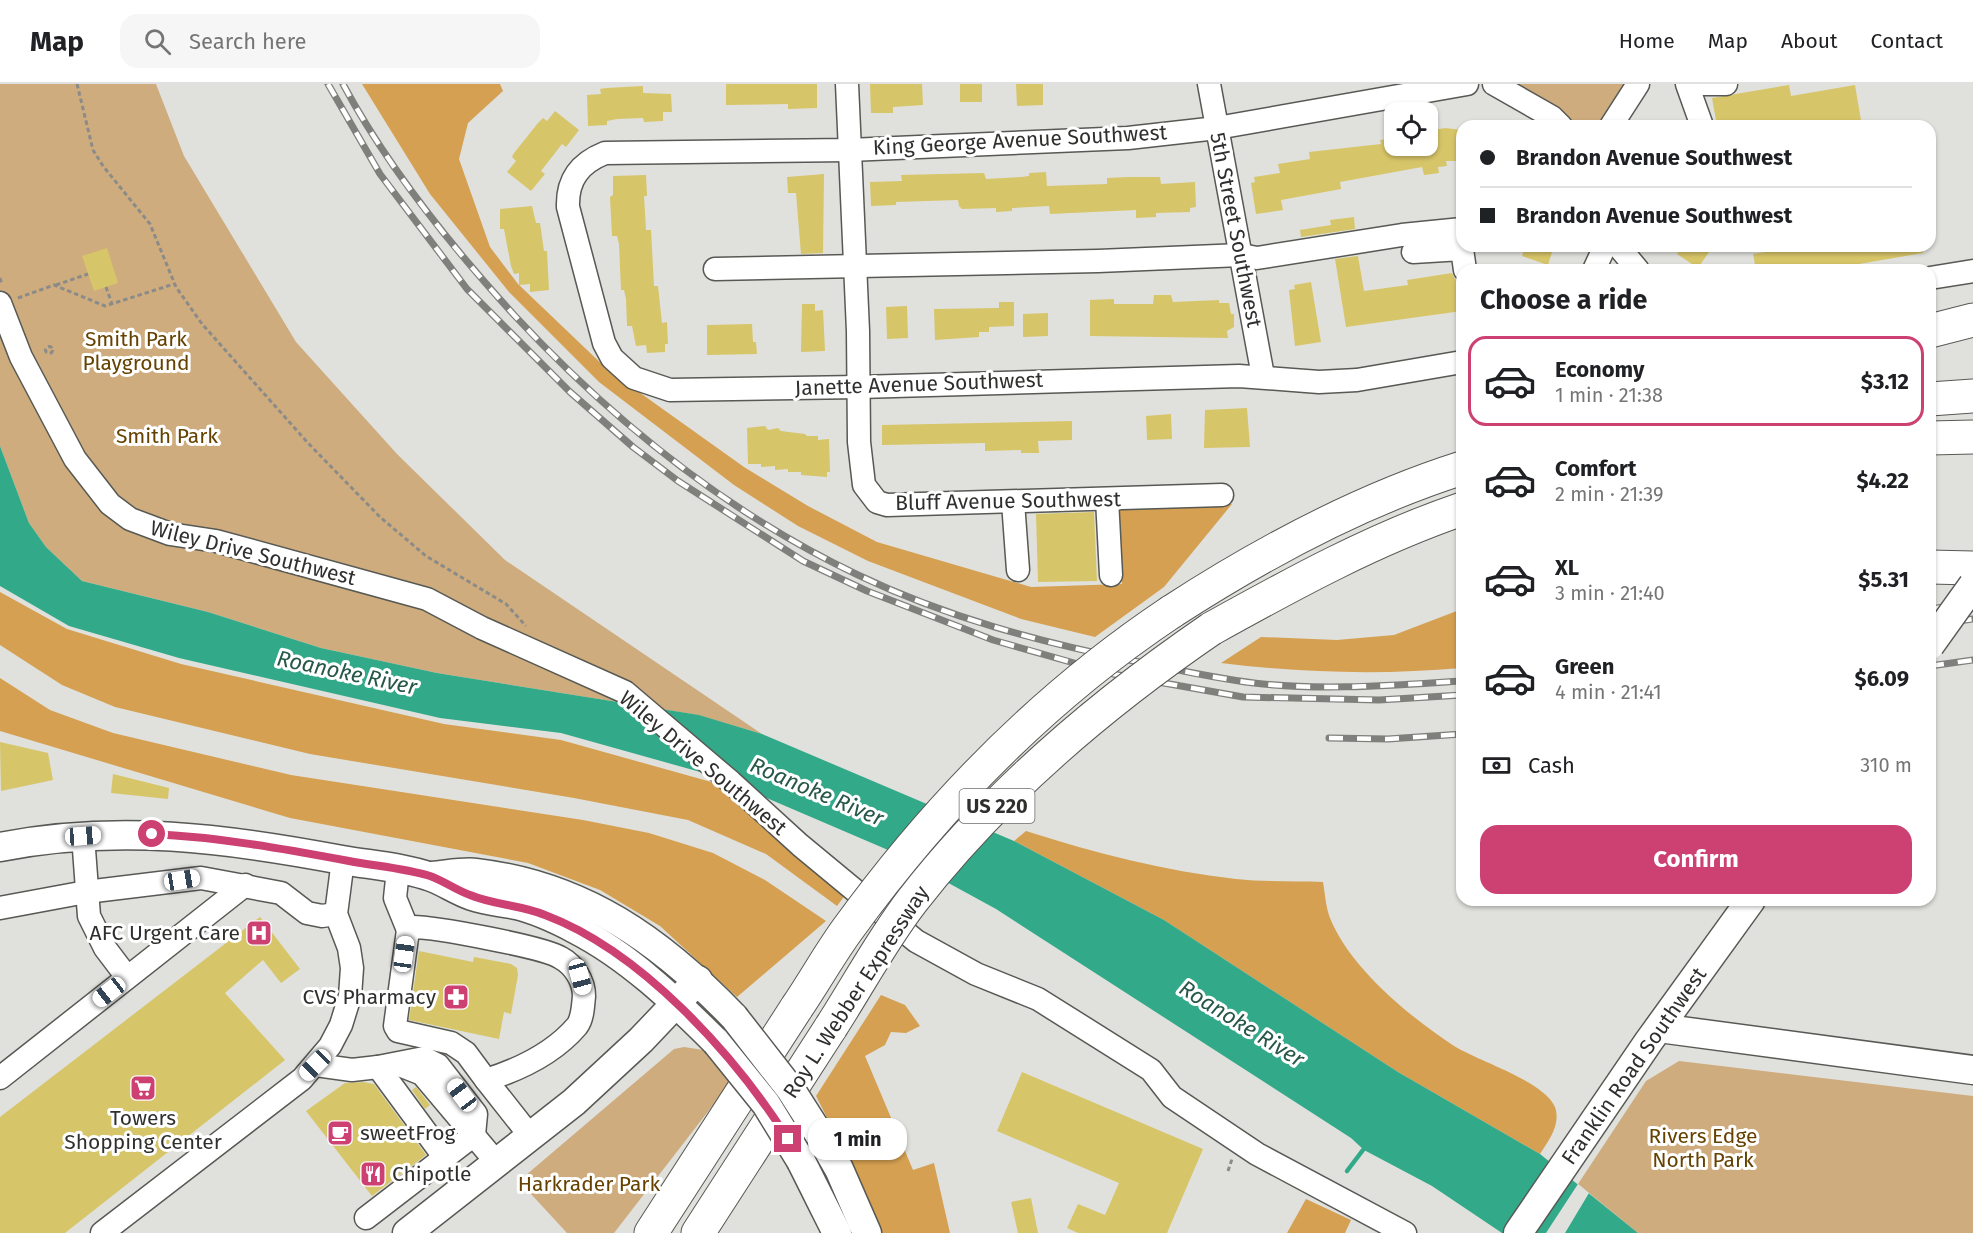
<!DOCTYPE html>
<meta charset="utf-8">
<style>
body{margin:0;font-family:"Fira Sans",sans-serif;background:#f6f6f6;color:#202124;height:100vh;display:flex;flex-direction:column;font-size:22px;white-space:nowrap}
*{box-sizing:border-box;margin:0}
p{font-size:20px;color:#757577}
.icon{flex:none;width:33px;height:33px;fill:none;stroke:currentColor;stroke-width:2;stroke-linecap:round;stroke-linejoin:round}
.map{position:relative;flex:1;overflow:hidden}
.drawer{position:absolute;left:1456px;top:180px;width:480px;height:642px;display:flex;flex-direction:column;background:#fff;border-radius:18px;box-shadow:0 2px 4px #0004}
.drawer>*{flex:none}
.hud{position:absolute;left:1456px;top:36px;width:480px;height:132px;border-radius:18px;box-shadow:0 2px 4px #0004;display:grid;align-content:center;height:132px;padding:0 24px;background:#fff}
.controls{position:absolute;left:1384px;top:18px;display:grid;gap:12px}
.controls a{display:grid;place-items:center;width:54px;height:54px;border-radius:12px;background:#fff;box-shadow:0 2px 4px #0004;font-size:30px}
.end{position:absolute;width:27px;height:27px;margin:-14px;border:8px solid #cc4072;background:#fff;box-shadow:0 0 0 3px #fff}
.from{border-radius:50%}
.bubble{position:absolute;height:42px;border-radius:18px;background:#fff;box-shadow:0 2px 4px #0004;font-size:20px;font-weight:700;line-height:42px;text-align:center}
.car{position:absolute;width:18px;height:36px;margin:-18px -9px;border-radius:8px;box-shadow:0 0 4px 2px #0007;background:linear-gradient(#fff 24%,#345 0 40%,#fff 0 76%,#345 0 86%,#fff 0)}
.hud b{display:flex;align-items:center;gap:21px;height:57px;font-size:22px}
.hud b+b{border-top:2px solid #e0e0e0}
.hud i{width:15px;height:15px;background:#202124}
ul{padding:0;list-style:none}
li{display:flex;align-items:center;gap:18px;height:90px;margin:0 12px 9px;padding:0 12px;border:3px solid transparent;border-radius:18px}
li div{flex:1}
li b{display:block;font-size:22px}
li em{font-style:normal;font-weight:700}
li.active{border-color:#cc4072}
li>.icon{width:54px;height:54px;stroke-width:1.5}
h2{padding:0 24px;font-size:27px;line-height:72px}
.pay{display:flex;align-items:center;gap:15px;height:66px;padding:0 24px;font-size:22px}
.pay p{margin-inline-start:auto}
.primary-button{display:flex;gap:12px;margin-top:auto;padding:12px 24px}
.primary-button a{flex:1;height:69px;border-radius:18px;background:#cc4072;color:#fff;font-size:24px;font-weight:700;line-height:69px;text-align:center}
header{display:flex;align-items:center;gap:36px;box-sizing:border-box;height:84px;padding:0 30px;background:#fff;border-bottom:2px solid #e0e0e0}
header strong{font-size:28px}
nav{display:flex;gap:33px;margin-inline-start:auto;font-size:21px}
.search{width:420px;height:54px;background:#f6f6f6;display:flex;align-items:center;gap:15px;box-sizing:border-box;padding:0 21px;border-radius:18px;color:#757577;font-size:22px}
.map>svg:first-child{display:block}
.green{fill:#cfac7e}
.forest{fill:#d5a051}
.water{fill:#32aa8a}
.pier{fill:#e0e1dc}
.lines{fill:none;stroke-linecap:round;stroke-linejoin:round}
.stream{stroke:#32aa8a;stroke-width:4.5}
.building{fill:#d7c569}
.minor-casing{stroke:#575954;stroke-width:25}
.major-casing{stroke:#575954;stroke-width:31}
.highway-casing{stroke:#575954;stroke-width:35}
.path{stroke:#8b8b88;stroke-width:3;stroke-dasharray:4.5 3;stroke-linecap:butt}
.minor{stroke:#fff;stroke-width:22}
.major{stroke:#fff;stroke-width:28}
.highway{stroke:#fff;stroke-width:33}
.rail-casing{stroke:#7f7f7c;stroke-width:7}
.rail{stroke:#fff;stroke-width:4.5;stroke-dasharray:14;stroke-linecap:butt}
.major-bridge-casing{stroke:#575954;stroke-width:31;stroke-linecap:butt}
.highway-bridge-casing{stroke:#575954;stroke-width:35;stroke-linecap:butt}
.major-bridge{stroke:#fff;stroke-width:28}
.highway-bridge{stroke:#fff;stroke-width:33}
.route{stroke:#cc4072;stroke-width:8}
.labels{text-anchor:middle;stroke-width:6;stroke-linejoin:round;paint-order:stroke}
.shield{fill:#fff;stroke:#6d6d6d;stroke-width:1.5}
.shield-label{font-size:20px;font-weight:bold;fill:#2f2f2e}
.street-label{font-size:21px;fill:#2f2f2e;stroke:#fff}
.park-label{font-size:21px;fill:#664200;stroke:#fff}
.poi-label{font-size:21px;fill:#2f2f2e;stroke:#fff;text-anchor:end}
.water-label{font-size:22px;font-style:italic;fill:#275748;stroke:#fff}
</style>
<header>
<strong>Map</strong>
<div class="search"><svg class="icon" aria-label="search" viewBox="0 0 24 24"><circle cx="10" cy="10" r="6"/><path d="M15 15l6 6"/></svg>Search here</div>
<nav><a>Home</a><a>Map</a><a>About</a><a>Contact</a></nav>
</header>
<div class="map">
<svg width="1973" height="1149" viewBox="0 0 1973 1149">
<rect width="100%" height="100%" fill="#e0e1dc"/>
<!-- green -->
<g class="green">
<path d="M0 0H156L184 72 296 258 397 370 505 476 762 650 698 631 437 589 321 564 208 528 82 497 46 463 29 439 0 362Z"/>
<path d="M1516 0H1628L1600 42H1575L1555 24Z"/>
<path d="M684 963 710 967 734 994 614 1149H567L519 1097 674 965Z"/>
<path d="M1679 977 1973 1012V1149H1638L1578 1100 1646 997Z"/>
</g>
<!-- forest -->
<g class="forest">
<path d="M362 0H500L503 7 468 39 459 75 490 163 518 200 608 286 744 383 808 422 877 458 1031 503 1122 500 1118 426 1232 420 1164 503 1095 553 1021 535 868 477 798 442 734 401 599 298 509 208 430 110Z"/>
<path d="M0 508 67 545 181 580 444 640 561 656 715 699 846 810 837 822 766 770 688 736 574 714 310 670 115 623 62 601 0 561Z"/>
<path d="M1462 525V584C1381 591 1302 589 1221 579L1261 553 1337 556 1394 551Z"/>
<path d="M0 594 50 626 113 649 291 691 583 736 649 749 713 769 765 796 826 837 737 913 660 842 600 806 528 779 290 734 0 647Z"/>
<path d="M1026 747C1095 769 1164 787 1236 795 1264 798 1294 797 1323 798 1325 810 1326 824 1330 834 1350 884 1410 933 1454 962 1478 977 1544 997 1555 1023 1561 1041 1549 1056 1540 1070L1398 988 1164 836 1014 757Z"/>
<path d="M881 911 905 921 920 942 906 949 891 948 885 961 865 972 913 1086 934 1079 950 1149H882L863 1105 816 1012Z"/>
<path d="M1306 1115 1351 1136 1345 1149H1287Z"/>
</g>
<!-- water -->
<path class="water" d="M0 362 29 439 46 463 82 497 208 528 321 564 437 589 699 631 762 650 1014 757 1164 836 1398 988 1540 1070 1638 1149H1502L1432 1102 1364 1066 1351 1054 996 825 888 766 718 693 561 649 440 634 179 574 69 542 0 502Z"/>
<!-- pier -->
<path class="pier" d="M1578 1100 1589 1109 1565 1149H1546Z"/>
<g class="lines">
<!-- stream -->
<path class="stream" d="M1347 1087 1366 1062"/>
</g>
<!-- building -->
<g class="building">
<path d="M726 0H817V24L788 25V20L726 21Z"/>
<path d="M870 0H922L923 21 893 23V29H871Z"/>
<rect x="960" y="0" width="22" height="18"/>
<path d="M1016 0H1043V21L1017 22Z"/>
<path d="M1789 1 1791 12 1855 1 1862 42H1717L1712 14Z"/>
<path d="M643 2V9L671 10 672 28H663V37L644 38 643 34 617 35 607 37V41L588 42 587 11 601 10 600 5 606 4Z"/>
<path d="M555 27 579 46 566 63 562 60 541 87 545 90 531 107 507 88 516 77 512 73 514 69 538 39 543 34 547 37Z"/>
<path d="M1445 44 1462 46V77H1446L1447 82 1438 83 1439 89 1424 91 1422 83 1340 98 1341 105 1281 116 1283 126 1256 130 1251 99 1255 98 1254 93 1280 89 1278 80 1310 75 1309 68 1381 60 1380 56 1395 54V62H1428V47Z"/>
<path d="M1046 88 1047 102 1107 100V94L1128 93H1160L1161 100 1195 98 1196 123 1190 124V128L1156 129V133L1136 134V126L1050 130 1049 122 1012 124V127L996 128V124L962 125 959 122 958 116 896 118V121L871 122 870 98 902 97 901 91 984 89 986 95 1021 93 1029 92V89Z"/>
<path d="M824 90 823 169 801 170 796 109H788L787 93Z"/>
<path d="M646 91 647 112H644L646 146H651L654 202H658L662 239 667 238 668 260H665V268L647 269 646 261 636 262 632 242H627L626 215 624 206H621L619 160 617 152H612L610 113 613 111V92Z"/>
<path d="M532 122 536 139H540L544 167H547L549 206 530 208V200L519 201V189L514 190 511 182 504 145H500V125Z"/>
<path d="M1354 133 1355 145 1301 153 1300 146 1331 141 1330 136Z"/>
<path d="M1525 162H1554L1548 181 1522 172Z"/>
<path d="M1683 162H1713L1698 184 1677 170Z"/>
<path d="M1772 162H1922L1923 169 1824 186H1756L1753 170 1773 167Z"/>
<path d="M107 164 118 199 94 207 82 172Z"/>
<path d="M1358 172 1364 207 1408 201 1407 196 1452 189 1455 195 1462 199V227L1346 243 1335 175Z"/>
<path d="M1311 198 1321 258 1295 262 1289 206 1295 205 1294 201Z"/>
<path d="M1154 211H1171L1173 218 1219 216V219H1229L1231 230H1234V243L1227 247 1228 254 1090 252V216L1114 215V220H1153Z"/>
<path d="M999 218H1014V242L989 243V248H979V253L935 256 934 225 999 224Z"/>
<path d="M802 220H815V227L823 226 825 267 801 268Z"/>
<path d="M907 222 908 254 887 255 886 223Z"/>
<path d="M1048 229V252L1023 253V230Z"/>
<path d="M752 240 753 258H756L757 270 707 271V241Z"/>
<path d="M1247 324 1250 363 1204 364 1205 326Z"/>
<path d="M1171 330 1172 355 1147 356 1146 332Z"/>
<path d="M1072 337V356L1038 357 1039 369H1021V366L985 367V359L882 361V341Z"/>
<path d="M765 342 768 346 778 344 781 347 805 350 807 352H818V356L829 355 830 388H827V393L801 391V388H788V385L775 386V382L761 383V380H748L747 344Z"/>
<path d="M1094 428 1097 497 1038 498 1036 430Z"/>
<path d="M0 658 48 669 53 696 1 707Z"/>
<path d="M113 690 169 704 168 715 111 709Z"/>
<path d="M260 833 300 885 281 899 263 876 225 909 285 976 65 1149H0V1033Z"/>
<path d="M419 867 473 878 474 873 511 880 517 884 518 891 511 930 504 928 499 955 409 936Z"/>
<path d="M1022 988 1203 1065 1167 1149H1078L1067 1144 1078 1120 1105 1131 1119 1099 997 1047Z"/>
<path d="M363 998 374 1000 426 1071 372 1112 306 1027 345 999Z"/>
<path d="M416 1003 430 1021 425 1025 412 1006Z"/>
<path d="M1031 1114 1038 1149H1018L1011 1118Z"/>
</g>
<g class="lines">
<!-- minor casing -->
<g class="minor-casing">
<g id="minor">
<path d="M847 0 858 247 859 358 864 401 877 418 887 421 1222 411"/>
<path d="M1209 0 1263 292"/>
<path d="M1494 0 1552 33 1561 42"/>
<path d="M1687 0 1702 42"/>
<path d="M1696 0H1726"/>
<path d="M1611 42 1638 0"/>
<path d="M1618 162 1638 186"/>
<path d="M1413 168 1462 165 1465 186"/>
<path d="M715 185 1098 177 1241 171 1257 174 1402 151 1462 145"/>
<path d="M1594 186 1605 162"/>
<path d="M1930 194 1973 187"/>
<path d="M0 219 21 273 75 375 110 420 130 435 170 450 216 457 427 515 482 544 625 608 731 698 800 761 916 857 976 890 1038 915 1151 986 1172 1013 1257 1070 1405 1149"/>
<path d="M1462 278 1357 296 1319 298 1239 292 859 303 670 306 634 294 612 274 604 259 568 123C567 95 580 79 605 69L849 66 1128 54 1217 44 1467 0"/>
<path d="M1107 415 1111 491"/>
<path d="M1013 418 1018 486"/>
<path d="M83 752 89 832 105 864 127 893"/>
<path d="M398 786 395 814 408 846"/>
<path d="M0 824 86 808 201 794 281 809 307 829 322 832 336 830"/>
<path d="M413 843C434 843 544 863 561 874 574 881 584 897 584 912 583 921 583 934 577 942 554 969 518 986 486 996L466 969 451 959 398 947 395 942 408 846Z"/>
<path d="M397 980 422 990 497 1079"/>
<path d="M316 981 352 986 378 983 445 1074"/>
<path d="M0 994 245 801"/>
<path d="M486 996 531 1053"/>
<path d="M366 1134 474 1051 476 1030 438 981 424 974 378 983"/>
<path d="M102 1149 302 995 330 962 341 941 350 912 352 884 349 864 336 830 343 776"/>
</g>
</g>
<!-- major casing -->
<g class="major-casing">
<g id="major">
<path d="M0 763C117 740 226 754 342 776 370 781 403 783 431 793 445 798 457 807 472 812 486 817 502 818 516 821 537 826 556 835 575 845 628 872 674 916 716 958"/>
<path d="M432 792C446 791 463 787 477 789 584 802 661 857 734 933"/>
<path d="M1659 944 1973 986"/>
<path d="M819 1050 839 1085 867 1149"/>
<path d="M801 1077 837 1149"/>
<path d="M407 1149 574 1018 641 956 698 896"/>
<path d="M1518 1149 1649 957 1751 816"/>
</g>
</g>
<!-- highway casing -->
<g class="highway-casing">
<g id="highway">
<path d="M1930 247 1973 236"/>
<path d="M1930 315 1973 312"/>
<path d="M1930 354 1973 353"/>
<path d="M1930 483 1973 484"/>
<path d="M1171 528C1262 469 1358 417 1462 384"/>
<path d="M1211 545C1292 500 1374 455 1462 425"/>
<path d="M651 1149 797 923"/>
<path d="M698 1149 831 943"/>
</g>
</g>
<!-- path -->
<g class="path">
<path d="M77 0 93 66 103 82 150 140 176 203 202 240 308 359 380 433 426 472 506 520 526 542"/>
<path d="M0 194 2 201"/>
<path d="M56 201 88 190"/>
<path d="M106 203 112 220"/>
<path d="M18 214 54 201 105 222 174 200"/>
<circle cx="49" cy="266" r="3.5"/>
<path d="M1228 1087 1232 1075"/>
</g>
<!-- minor -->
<use href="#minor" class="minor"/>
<!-- major -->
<use href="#major" class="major"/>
<!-- highway -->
<use href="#highway" class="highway"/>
<!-- rail casing -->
<g class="rail-casing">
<g id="rail">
<path d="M328 0 380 90 467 205 570 308 633 363 678 397 803 477 867 507 993 556 1113 590 1243 613 1379 616 1462 611"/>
<path d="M343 0C388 84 451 162 515 232 613 337 728 429 858 491 946 533 1039 558 1134 577 1174 585 1213 594 1254 599 1322 607 1394 601 1462 597"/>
<path d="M1930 525 1973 519"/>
<path d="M1930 541 1973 535"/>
<path d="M1930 582 1973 576"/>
<path d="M1329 654 1388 655 1462 650"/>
</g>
</g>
<!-- rail -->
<use href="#rail" class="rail"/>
<!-- major-bridge casing -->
<g class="major-bridge-casing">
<g id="major-bridge">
<path d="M1930 561 1973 501"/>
<path d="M734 933 791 1006 819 1050"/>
<path d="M716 958 766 1020 801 1077"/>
</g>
</g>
<!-- highway-bridge casing -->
<g class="highway-bridge-casing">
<g id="highway-bridge">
<path d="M797 923C814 898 829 871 847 846 937 722 1042 614 1171 528"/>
<path d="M831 943C858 901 882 856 912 817 995 710 1100 621 1211 545"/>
</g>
</g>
<!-- major-bridge -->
<use href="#major-bridge" class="major-bridge"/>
<!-- highway-bridge -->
<use href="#highway-bridge" class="highway-bridge"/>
</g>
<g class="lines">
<!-- route -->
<path class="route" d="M152 750C219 753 284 765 349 777 375 782 404 784 430 792 444 797 456 806 470 811 494 821 521 821 545 831 641 867 734 970 788 1055"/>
</g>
<!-- icons -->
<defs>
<g id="hospital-square" transform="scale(1.35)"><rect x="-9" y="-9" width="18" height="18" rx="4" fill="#cc4072" stroke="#fff"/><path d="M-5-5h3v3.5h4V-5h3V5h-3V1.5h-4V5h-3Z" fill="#fff"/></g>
<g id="pharmacy-square" transform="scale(1.35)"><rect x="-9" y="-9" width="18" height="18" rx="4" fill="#cc4072" stroke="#fff"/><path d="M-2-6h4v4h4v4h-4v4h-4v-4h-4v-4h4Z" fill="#fff"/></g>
<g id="supermarket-square" transform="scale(1.35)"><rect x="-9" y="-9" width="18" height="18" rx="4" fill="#cc4072" stroke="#fff"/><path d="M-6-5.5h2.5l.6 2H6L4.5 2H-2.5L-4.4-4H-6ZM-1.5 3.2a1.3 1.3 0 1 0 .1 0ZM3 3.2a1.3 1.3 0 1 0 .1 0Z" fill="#fff"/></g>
<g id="cafe-square" transform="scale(1.35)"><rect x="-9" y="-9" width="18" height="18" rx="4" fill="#cc4072" stroke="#fff"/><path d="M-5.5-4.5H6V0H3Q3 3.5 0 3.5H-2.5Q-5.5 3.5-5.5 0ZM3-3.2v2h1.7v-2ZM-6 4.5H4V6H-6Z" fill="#fff"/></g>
<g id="restaurant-square" transform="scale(1.35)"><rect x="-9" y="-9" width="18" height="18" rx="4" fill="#cc4072" stroke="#fff"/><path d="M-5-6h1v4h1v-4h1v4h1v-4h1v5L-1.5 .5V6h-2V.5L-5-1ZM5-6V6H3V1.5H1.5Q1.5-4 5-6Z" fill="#fff"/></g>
</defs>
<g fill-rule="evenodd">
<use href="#hospital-square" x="259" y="849"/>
<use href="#pharmacy-square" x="456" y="913"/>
<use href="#supermarket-square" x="143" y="1004"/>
<use href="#cafe-square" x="340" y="1049"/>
<use href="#restaurant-square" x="373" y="1090"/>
</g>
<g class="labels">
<!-- shield labels -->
<rect class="shield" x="959.5" y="705" width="75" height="34" rx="4.5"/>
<g class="shield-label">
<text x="997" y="729">US 220</text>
</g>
<!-- street labels -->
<g class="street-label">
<text transform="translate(1020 56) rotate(-3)" y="7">King George Avenue Southwest</text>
<text transform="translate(1236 146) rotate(79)" y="7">5th Street Southwest</text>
<text transform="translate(919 300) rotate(-2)" y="7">Janette Avenue Southwest</text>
<text transform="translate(1008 417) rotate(-1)" y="7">Bluff Avenue Southwest</text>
<text transform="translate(253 469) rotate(14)" y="7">Wiley Drive Southwest</text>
<text transform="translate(703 679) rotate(40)" y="7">Wiley Drive Southwest</text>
<text transform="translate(856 908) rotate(-57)" y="7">Roy L. Webber Expressway</text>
<text transform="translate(1634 982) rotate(-55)" y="7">Franklin Road Southwest</text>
</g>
<!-- park labels -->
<g class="park-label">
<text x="136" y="262">Smith Park<tspan x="136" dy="24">Playground</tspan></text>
<text x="167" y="359">Smith Park</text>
<text x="1703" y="1059">Rivers Edge<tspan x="1703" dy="24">North Park</tspan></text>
<text x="589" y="1107">Harkrader Park</text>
</g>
<!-- poi labels -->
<g class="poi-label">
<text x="240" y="856">AFC Urgent Care</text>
<text x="436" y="920">CVS Pharmacy</text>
<text x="143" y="1041" text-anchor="middle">Towers<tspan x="143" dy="24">Shopping Center</tspan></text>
<text x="360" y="1056" text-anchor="start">sweetFrog</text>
<text x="392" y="1097" text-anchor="start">Chipotle</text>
</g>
<!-- water labels -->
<g class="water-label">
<text transform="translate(347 588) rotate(12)" y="8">Roanoke River</text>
<text transform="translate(817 707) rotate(23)" y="8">Roanoke River</text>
<text transform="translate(1242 939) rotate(32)" y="8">Roanoke River</text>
</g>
</g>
</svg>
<div class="controls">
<a><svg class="icon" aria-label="locate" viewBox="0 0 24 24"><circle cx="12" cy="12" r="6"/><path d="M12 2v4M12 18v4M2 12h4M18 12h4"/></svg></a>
</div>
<i class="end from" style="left:152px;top:750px"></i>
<i class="end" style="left:788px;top:1055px"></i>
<div class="bubble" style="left:808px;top:1034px;width:99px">1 min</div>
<i class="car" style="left:83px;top:752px;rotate:86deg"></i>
<i class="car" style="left:182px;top:796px;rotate:81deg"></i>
<i class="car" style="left:404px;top:870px;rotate:8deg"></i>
<i class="car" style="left:580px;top:893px;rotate:165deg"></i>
<i class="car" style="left:109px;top:908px;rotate:232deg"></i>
<i class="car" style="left:315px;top:981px;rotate:225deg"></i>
<i class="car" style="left:462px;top:1011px;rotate:323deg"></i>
<div class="hud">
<b><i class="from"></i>Brandon Avenue Southwest</b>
<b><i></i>Brandon Avenue Southwest</b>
</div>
<section class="drawer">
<h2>Choose a ride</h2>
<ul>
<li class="active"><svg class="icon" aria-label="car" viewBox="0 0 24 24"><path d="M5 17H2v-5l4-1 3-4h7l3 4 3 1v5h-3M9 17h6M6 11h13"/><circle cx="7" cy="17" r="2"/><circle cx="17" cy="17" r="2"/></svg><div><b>Economy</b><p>1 min · 21:38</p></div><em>$3.12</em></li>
<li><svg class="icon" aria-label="car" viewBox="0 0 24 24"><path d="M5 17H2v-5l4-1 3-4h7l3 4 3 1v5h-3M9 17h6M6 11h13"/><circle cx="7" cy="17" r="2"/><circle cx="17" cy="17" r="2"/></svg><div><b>Comfort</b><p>2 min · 21:39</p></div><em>$4.22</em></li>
<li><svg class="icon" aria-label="car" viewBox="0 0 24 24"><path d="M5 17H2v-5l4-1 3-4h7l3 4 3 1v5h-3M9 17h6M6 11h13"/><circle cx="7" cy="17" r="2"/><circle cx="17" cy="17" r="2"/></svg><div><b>XL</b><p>3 min · 21:40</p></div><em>$5.31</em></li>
<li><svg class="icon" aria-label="car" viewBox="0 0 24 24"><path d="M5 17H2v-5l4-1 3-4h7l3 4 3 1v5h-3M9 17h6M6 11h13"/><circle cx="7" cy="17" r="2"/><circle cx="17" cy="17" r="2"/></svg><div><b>Green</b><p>4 min · 21:41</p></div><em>$6.09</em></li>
</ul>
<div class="pay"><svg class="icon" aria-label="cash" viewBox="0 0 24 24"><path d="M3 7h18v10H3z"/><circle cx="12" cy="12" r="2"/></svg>Cash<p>310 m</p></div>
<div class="primary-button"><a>Confirm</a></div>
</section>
</div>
